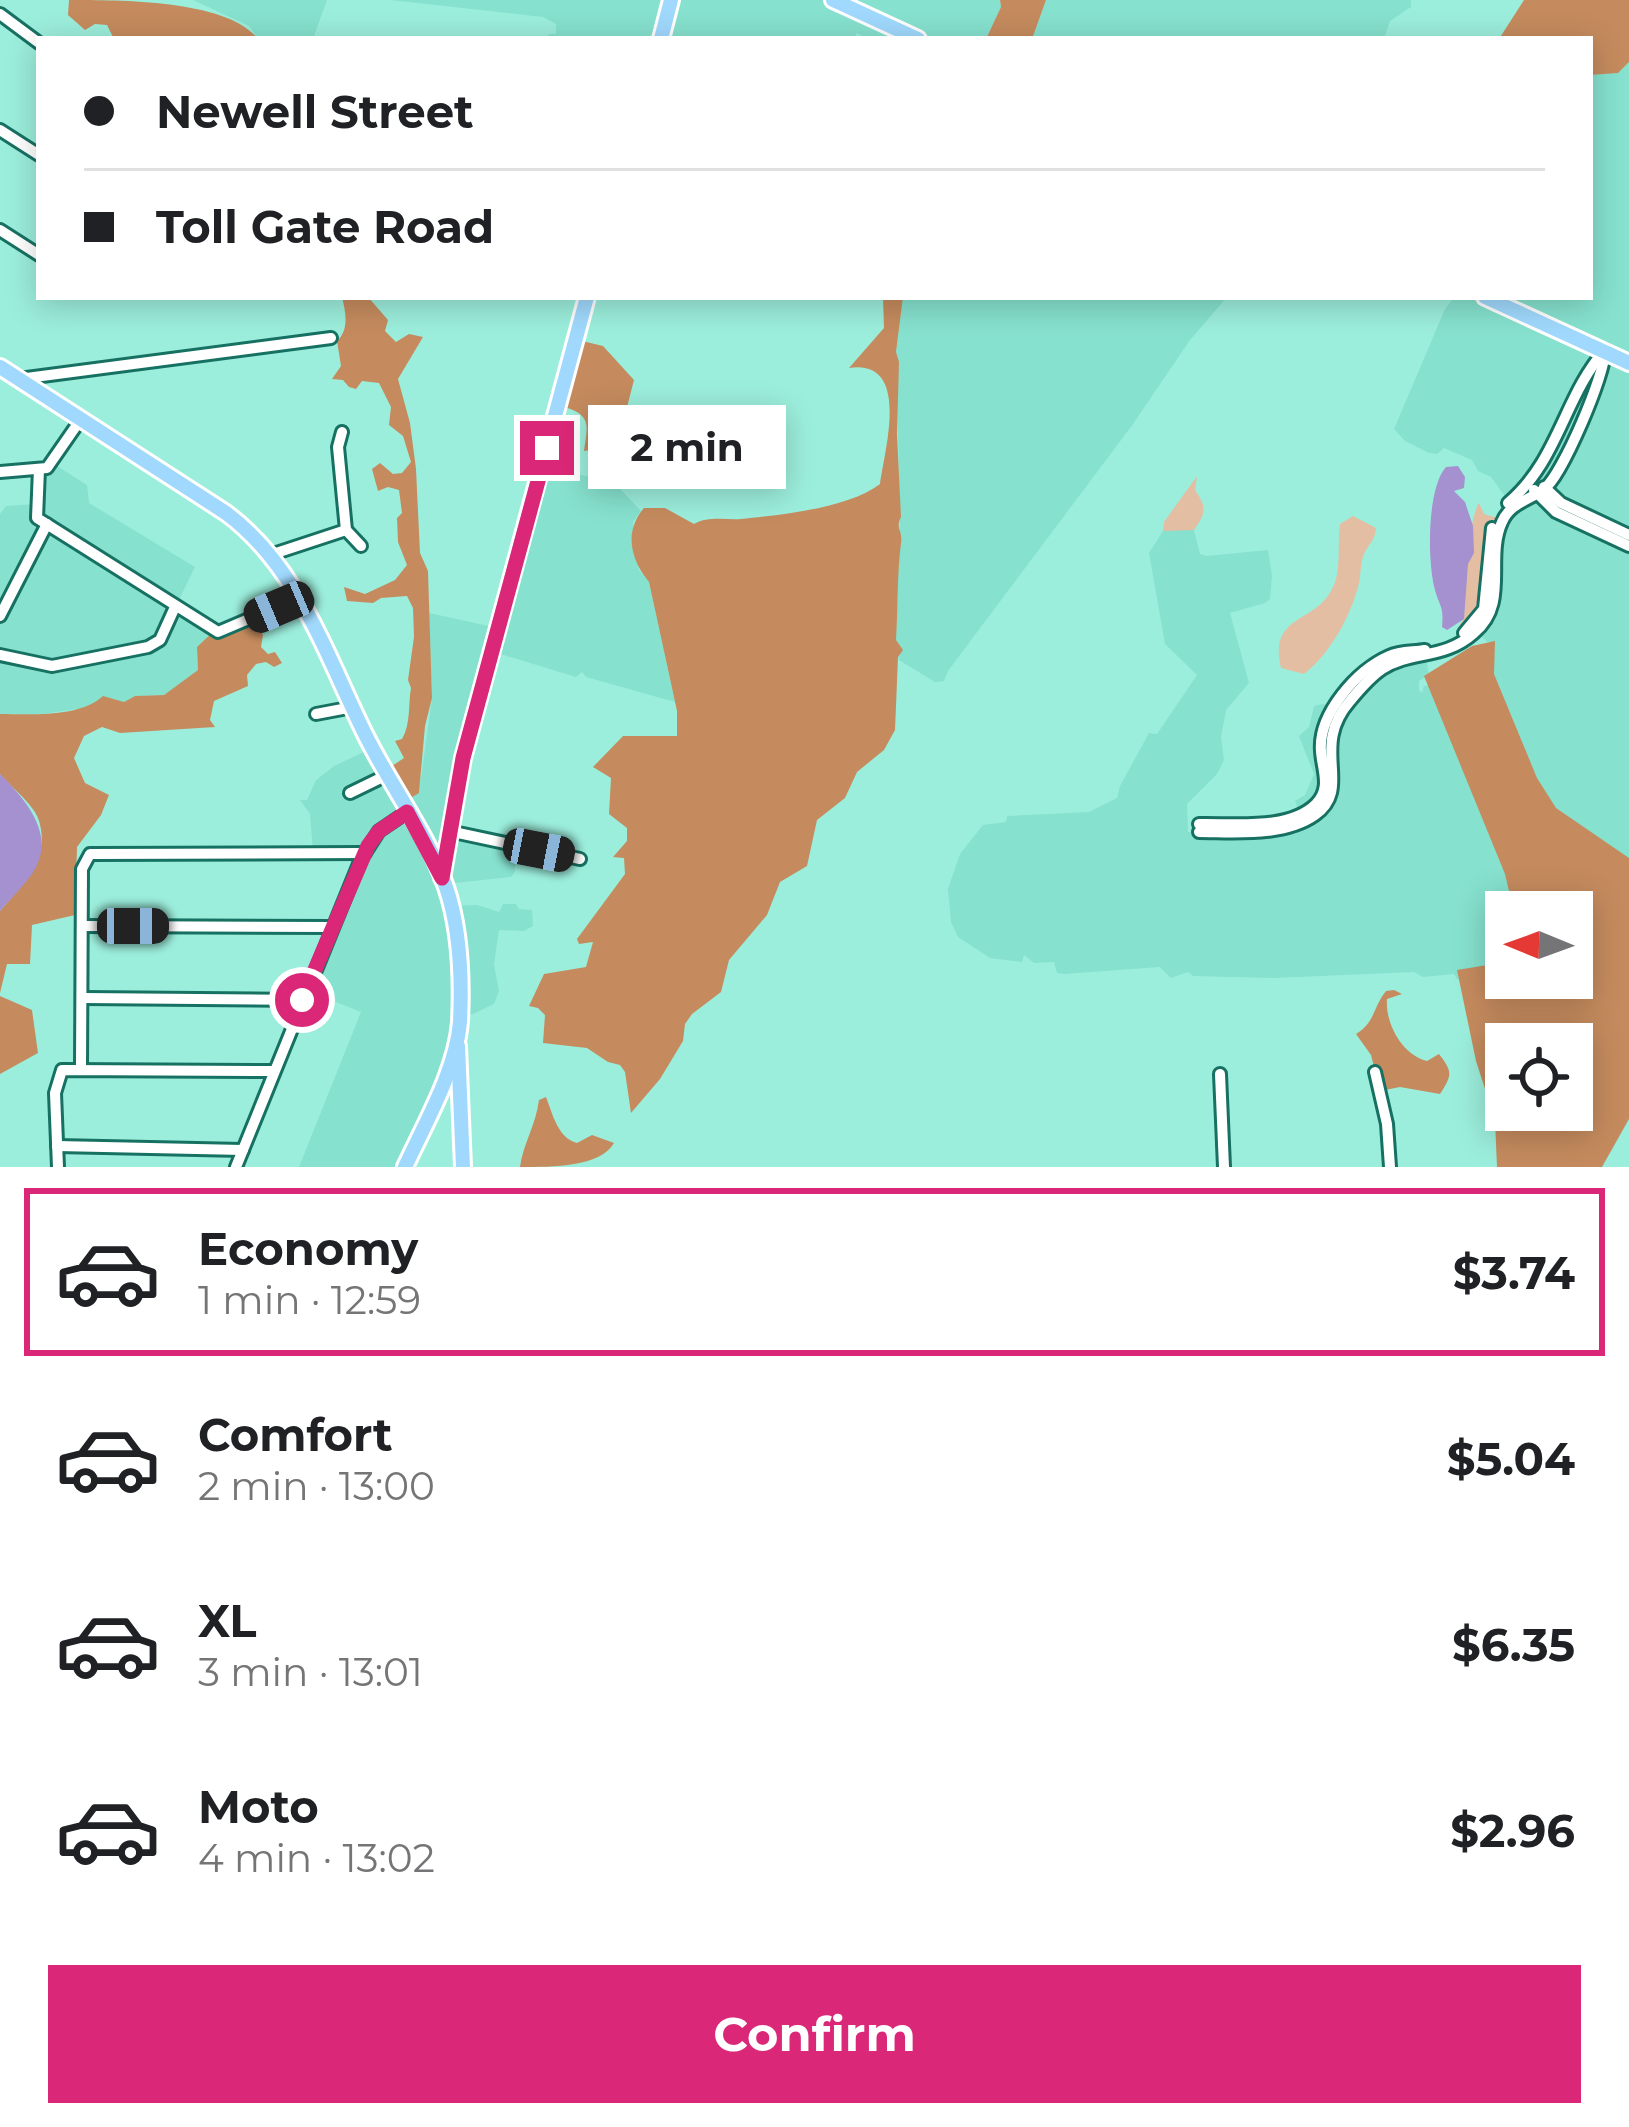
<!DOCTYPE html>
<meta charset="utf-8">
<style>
body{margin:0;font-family:Montserrat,sans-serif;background:#f6f6f6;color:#202124;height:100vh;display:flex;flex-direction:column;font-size:45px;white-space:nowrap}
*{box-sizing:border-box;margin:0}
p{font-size:39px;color:#757577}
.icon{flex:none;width:66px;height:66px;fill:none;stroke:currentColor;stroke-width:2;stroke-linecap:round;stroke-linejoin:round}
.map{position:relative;height:1167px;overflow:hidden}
.sheet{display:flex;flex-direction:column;background:#fff;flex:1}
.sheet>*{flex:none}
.hud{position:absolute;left:36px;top:36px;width:1557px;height:264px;border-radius:0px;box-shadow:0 6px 30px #0003;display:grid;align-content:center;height:264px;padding:0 48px;background:#fff}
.needle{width:78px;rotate:271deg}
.tools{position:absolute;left:1485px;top:891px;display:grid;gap:24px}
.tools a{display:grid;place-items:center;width:108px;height:108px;border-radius:0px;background:#fff;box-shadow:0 6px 30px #0003;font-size:60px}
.end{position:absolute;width:54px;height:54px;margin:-27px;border:15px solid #db2777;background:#fff;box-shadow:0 0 0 6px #fff}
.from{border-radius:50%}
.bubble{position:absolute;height:84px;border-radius:0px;background:#fff;box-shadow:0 6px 30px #0003;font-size:39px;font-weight:700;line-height:84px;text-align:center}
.car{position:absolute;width:36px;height:72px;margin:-36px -18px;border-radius:15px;box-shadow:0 0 9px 3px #0007;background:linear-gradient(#222 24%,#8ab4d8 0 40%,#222 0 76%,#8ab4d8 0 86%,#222 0)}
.hud b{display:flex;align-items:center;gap:42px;height:114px;font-size:45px}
.hud b+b{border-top:3px solid #e0e0e0}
.hud i{width:30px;height:30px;background:#202124}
ul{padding:21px 0 0;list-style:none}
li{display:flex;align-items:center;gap:36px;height:168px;margin:0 24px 18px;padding:0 24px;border:6px solid transparent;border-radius:0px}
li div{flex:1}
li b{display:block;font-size:45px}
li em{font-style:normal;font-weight:700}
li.current{border-color:#db2777}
li>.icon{width:108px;height:108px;stroke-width:1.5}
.button{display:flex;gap:24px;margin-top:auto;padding:24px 48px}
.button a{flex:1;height:138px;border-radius:0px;background:#db2777;color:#fff;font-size:48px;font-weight:700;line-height:138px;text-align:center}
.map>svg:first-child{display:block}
.built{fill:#86e1ce}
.green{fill:#e4bea2}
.forest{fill:#c58b5e;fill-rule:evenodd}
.water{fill:#a590d0}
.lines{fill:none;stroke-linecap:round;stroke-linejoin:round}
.minor-casing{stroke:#167162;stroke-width:16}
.major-casing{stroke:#fff;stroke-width:20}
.minor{stroke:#fff;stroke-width:10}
.major{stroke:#a0d9fd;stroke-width:14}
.route{stroke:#db2777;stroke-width:15}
</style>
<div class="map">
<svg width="1629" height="1167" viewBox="0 0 1629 1167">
<rect width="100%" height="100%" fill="#9ceedc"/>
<!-- built -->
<g class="built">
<path d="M193 0H327L313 39H258L249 26Z"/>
<path d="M390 0H1000L1001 7 986 39H869L856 33V39H547L549 34H556V24L543 17Z"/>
<path d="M1046 0H1411V7L1390 21 1384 39H1032Z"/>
<path d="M1629 62V909L1588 888 1495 693 1493 647 1476 632 1512 506 1491 477 1478 471 1472 460 1444 448 1437 454 1429 453 1405 441 1394 429 1445 309 1454 297H1590V75L1618 73Z"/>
<path d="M903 297H1227L1190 340 1133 424 948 671 944 681 935 682 899 660 896 640 900 514 896 353Z"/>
<path d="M51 462 87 485 89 503 195 567 176 606 214 631 197 647 198 670 164 695 135 696 124 702 43 714H0V514L6 506 35 504 32 472Z"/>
<path d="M543 467 606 480 609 477 641 511 633 522 639 570 649 582 675 702 586 677 582 672 576 677 494 652 451 829 515 848V872L511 877 446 884 451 906 477 905 499 912 503 904H516L519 909 532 910 533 926 524 931 499 930 494 965 499 991 494 1004 473 1014 458 1015V1037L405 1167H299L361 1012 306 990 362 857 313 851 310 814 300 800H307L316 780 334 766 374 747 386 770 419 793 432 698 429 613 498 628Z"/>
<path d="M1186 529 1194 530 1200 554 1207 556 1268 550 1272 576 1270 599 1265 603 1230 613 1249 683 1226 710 1221 737 1224 760 1217 774 1187 804 1188 832 1264 830 1302 820 1295 801 1305 795 1314 774 1299 736 1309 727 1314 706 1323 704 1338 712 1379 669 1426 657 1429 675 1419 681V690L1422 693 1424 686 1432 685 1530 912H1506V968L1457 979 1454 974 1423 977 1414 972 1275 978 1193 976 1188 972 1171 978 1160 967 1064 974 1057 973 1054 962 1034 963 1024 955 1022 962 990 958 958 937 951 922 948 889 960 854 983 825 1006 822 1007 816 1089 812 1117 798 1120 786 1149 733 1157 734 1197 675 1165 644 1149 553 1163 531Z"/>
</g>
<!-- green -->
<g class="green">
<path d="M1197 476 1195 490C1207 507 1206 513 1194 530L1163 531 1164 522Z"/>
<path d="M1479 503 1484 514 1501 519 1495 596 1467 633 1459 625 1464 619C1465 595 1468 518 1479 503Z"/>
<path d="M1353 516 1376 528C1375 541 1369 543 1364 554 1360 563 1361 574 1359 583 1351 616 1330 654 1304 674L1281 668C1268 614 1315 624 1332 589 1342 572 1337 544 1340 524Z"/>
</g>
<!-- forest -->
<g class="forest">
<path d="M69 0C122 0 228 0 258 39H114L107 25 95 24 85 30 68 15Z"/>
<path d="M1000 0H1046L1032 39H986L1001 7Z"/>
<path d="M1524 0H1629V62L1618 73 1590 75V39H1499Z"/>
<path d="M342 297H368L388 320 385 331 396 342 409 334 423 337 398 379 410 423 416 469 420 553 428 571 432 698 425 726 419 793 404 802 386 770 404 758 395 741 402 739C411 724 408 705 411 688L408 680 414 637 413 608 407 596 381 598 373 603 347 601 344 587 365 594 395 580 407 565 398 542 397 518 402 513 399 490 388 487 378 491 372 469 380 463 393 474 402 473 411 462 403 436 389 425 391 407 379 383 362 381 356 389 349 387 343 380 332 379 341 366 337 341C349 330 346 313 342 297Z"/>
<path d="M883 297H903L896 352 899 362 897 434 901 517C895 529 903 530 901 543 897 574 898 607 896 640L903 650 898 657 895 730 884 750 857 772 845 798 817 820 807 866 780 882 767 915 729 960 721 992 692 1014 685 1024 683 1041 660 1079 631 1113 625 1072 620 1065 608 1062 587 1048 543 1043 545 1015 538 1008 529 1006 544 974 586 967 593 942 579 944 577 939 625 874 624 858 613 857 627 841V828L609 814 611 778 593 767 623 736H677V711L649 582C630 559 624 531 644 508H665L694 524C708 516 725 520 741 519 781 515 849 508 880 484 885 448 911 359 849 368L884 328Z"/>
<path d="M578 340 603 346 634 380 617 446 584 451C588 424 592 414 560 406Z"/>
<path d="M256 619 263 635 261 647 268 654 275 652 282 663 274 667 266 662 256 664 247 675 248 686 214 701 210 720 215 727 120 733 102 727 84 736 74 758 85 783 109 795 101 815 77 847 75 915 32 925 30 964H7L0 993V911C23 885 52 856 38 818 32 803 11 787 0 774V714C30 714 79 718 103 696L124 702 135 696 164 695 198 670 197 647 214 631Z"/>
<path d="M1495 641 1494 674 1537 778 1556 808 1629 858V1119L1602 1167H1497L1495 1120 1476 1061 1457 970 1506 962V978H1572V912H1514L1505 874 1424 676 1472 646ZM1506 1044H1572V1110H1506Z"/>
<path d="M1394 990 1402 994 1387 999C1385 1023 1402 1055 1427 1061L1439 1054C1453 1072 1452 1075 1440 1094L1400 1087 1380 1091 1371 1055 1356 1034C1375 1023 1373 1007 1386 991Z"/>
<path d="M0 996 32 1010 38 1053 0 1074Z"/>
<path d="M546 1097C553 1115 558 1138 577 1143L592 1135 614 1143C600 1167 553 1167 520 1167 523 1144 536 1125 539 1100Z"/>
</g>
<!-- water -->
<g class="water">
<path d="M1458 466 1465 477 1464 488 1454 491 1465 502 1473 526 1474 553 1468 564 1464 619 1447 630 1442 627C1444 606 1440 608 1435 590 1427 561 1427 488 1446 467Z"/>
<path d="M0 774C26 800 58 836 32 874 23 887 10 899 0 911Z"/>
</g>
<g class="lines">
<!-- minor casing -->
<g class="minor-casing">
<g id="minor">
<path d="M0 14 39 43"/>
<path d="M0 130 39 155"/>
<path d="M0 230 39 255"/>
<path d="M19 379 331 338"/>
<path d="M342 432 338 447 346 530"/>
<path d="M39 469 37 518 218 632 298 598"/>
<path d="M0 472 47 468 81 419"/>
<path d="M1544 487 1561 503 1629 535"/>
<path d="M1534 490 1556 512 1629 546"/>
<path d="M1508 503C1559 460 1564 396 1605 350"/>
<path d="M346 530 361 546"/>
<path d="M270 555 346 530"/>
<path d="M0 616 47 524"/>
<path d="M1464 633 1484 609 1492 528"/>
<path d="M0 655 52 666 148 647 160 640 175 607"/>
<path d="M316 714 353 707"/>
<path d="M350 793 387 775"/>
<path d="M1199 824C1233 823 1289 831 1316 804 1332 787 1322 770 1321 751 1318 714 1357 670 1389 656 1400 651 1413 652 1425 650"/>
<path d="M449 831 580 859"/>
<path d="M1199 832C1235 832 1284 837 1315 815 1354 787 1309 748 1350 701 1359 690 1370 677 1382 669 1412 650 1444 660 1474 633 1510 603 1485 559 1502 522 1510 503 1528 501 1544 489 1562 476 1606 373 1605 350"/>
<path d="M83 926 332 927"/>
<path d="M83 998 302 1000"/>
<path d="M81 1067 82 869 90 854 365 853"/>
<path d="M1375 1072 1387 1124 1390 1167"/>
<path d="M1220 1074 1224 1167"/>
<path d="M57 1146 243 1150"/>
<path d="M58 1167 55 1093 62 1070 274 1071"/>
<path d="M236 1167 361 859 379 831 407 812"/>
</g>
</g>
<!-- major casing -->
<g class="major-casing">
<g id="major">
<path d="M833 0 918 39"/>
<path d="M661 39 671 0"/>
<path d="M1485 297 1629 363"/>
<path d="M0 367 226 513C298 566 327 657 365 734 390 785 427 833 446 887 460 928 462 980 460 1022 456 1071 425 1123 405 1167"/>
<path d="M442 878 463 758 587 297"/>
<path d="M458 1046 463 1167"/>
</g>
</g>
<!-- minor -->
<use href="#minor" class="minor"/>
<!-- major -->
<use href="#major" class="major"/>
</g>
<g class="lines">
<!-- route -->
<path class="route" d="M302 1000 368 846 379 831 407 812 442 878 463 758 547 448"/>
</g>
</svg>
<div class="tools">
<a><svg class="needle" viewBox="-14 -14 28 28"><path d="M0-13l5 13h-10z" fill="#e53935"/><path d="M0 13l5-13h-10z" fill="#757577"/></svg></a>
<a><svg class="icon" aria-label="locate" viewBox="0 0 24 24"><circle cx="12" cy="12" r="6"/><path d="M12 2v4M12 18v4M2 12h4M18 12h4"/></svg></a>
</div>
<i class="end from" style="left:302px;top:1000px"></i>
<i class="end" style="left:547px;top:448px"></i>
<div class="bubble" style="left:588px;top:405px;width:198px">2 min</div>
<i class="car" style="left:279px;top:607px;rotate:247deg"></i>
<i class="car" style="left:539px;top:850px;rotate:101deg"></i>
<i class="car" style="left:133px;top:926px;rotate:90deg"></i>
<div class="hud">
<b><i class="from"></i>Newell Street</b>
<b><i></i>Toll Gate Road</b>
</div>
</div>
<section class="sheet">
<ul>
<li class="current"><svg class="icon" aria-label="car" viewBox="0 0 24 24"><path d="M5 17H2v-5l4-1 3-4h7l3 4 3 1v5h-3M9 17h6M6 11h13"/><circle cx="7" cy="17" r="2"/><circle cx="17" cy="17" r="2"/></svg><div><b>Economy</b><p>1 min · 12:59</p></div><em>$3.74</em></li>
<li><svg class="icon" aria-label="car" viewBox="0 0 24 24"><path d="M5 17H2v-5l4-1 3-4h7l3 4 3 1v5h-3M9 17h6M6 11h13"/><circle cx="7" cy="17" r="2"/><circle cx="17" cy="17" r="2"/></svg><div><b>Comfort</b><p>2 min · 13:00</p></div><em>$5.04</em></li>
<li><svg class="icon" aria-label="car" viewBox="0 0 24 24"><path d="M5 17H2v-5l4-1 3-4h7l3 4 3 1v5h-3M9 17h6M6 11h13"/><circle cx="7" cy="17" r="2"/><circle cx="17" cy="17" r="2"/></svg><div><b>XL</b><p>3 min · 13:01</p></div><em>$6.35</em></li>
<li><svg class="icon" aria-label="car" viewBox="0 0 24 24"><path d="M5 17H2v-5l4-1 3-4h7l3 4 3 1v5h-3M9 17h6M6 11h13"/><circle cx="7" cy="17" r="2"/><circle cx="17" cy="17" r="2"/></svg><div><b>Moto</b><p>4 min · 13:02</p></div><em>$2.96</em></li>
</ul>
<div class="button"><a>Confirm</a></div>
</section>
